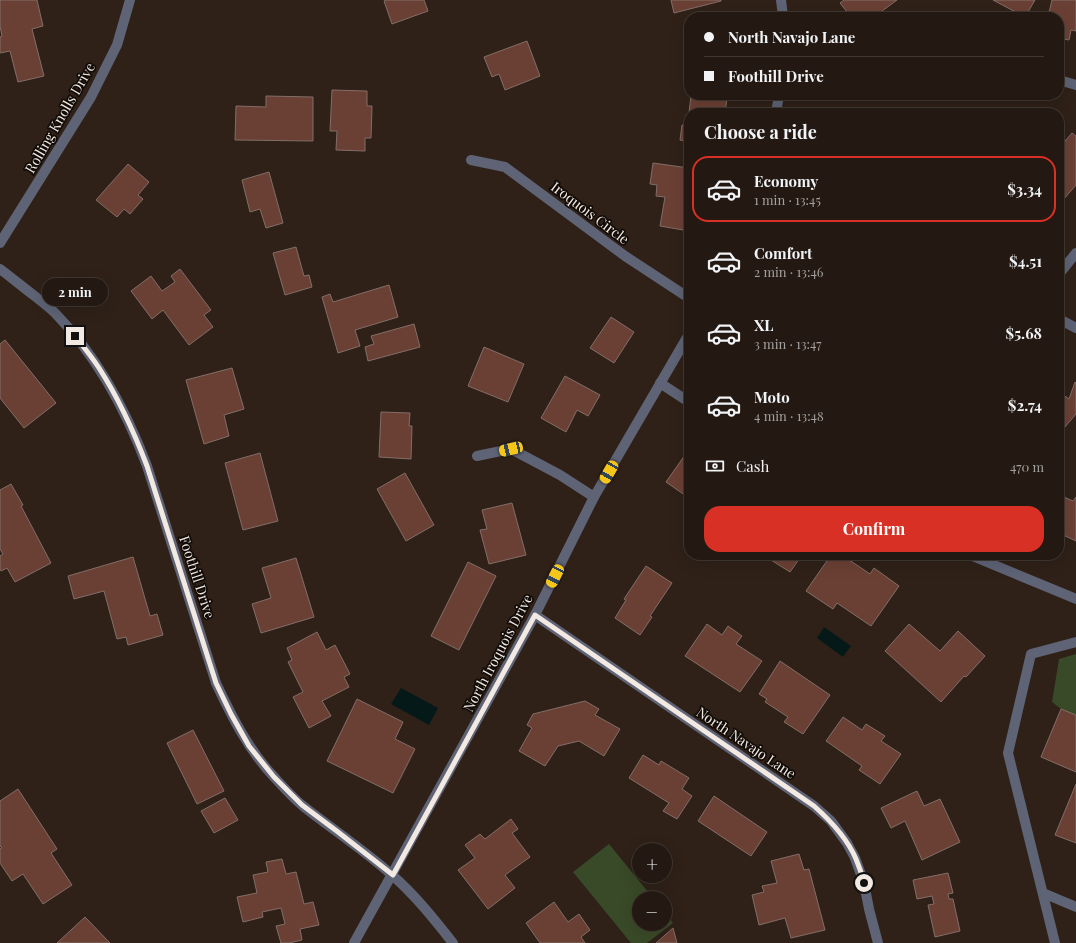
<!DOCTYPE html>
<meta charset="utf-8">
<style>
body{margin:0;font-family:"Playfair Display",serif;background:#2f2620;color:#f1f3f6;height:100vh;display:flex;flex-direction:column;font-size:15px;white-space:nowrap}
*{box-sizing:border-box;margin:0}
p{font-size:13px;color:#a3a09f}
.icon{flex:none;width:22px;height:22px;fill:none;stroke:currentColor;stroke-width:2;stroke-linecap:round;stroke-linejoin:round}
.map{position:relative;flex:1;overflow:hidden}
.sheet{position:absolute;left:684px;top:108px;width:380px;height:452px;display:flex;flex-direction:column;background:#231912;border-radius:16px;box-shadow:0 4px 16px #0002,0 0 0 1px #403832}
.sheet>*{flex:none}
.top-card{position:absolute;left:684px;top:12px;width:380px;height:88px;border-radius:16px;box-shadow:0 4px 16px #0002,0 0 0 1px #403832;display:grid;align-content:center;height:88px;padding:0 20px;background:#231912}
.buttons{position:absolute;left:632px;top:843px;display:grid;gap:8px}
.buttons a{display:grid;place-items:center;width:40px;height:40px;border-radius:50%;background:#231912;box-shadow:0 4px 16px #0002,0 0 0 1px #403832;font-size:20px}
.end{position:absolute;width:18px;height:18px;margin:-9px;border:5px solid #f2e9e3;background:#111;box-shadow:0 0 0 2px #111}
.from{border-radius:50%}
.bubble{position:absolute;height:28px;border-radius:14px;background:#231912;box-shadow:0 4px 16px #0002,0 0 0 1px #403832;font-size:13px;font-weight:700;line-height:28px;text-align:center}
.car{position:absolute;width:12px;height:24px;margin:-12px -6px;border-radius:5px;box-shadow:0 0 3px 1px #0007;background:linear-gradient(#f5c518 24%,#345 0 40%,#f5c518 0 76%,#345 0 86%,#f5c518 0)}
.top-card b{display:flex;align-items:center;gap:14px;height:38px;font-size:15px}
.top-card b+b{border-top:1px solid #403832}
.top-card i{width:10px;height:10px;background:#f1f3f6}
ul{padding:0;list-style:none}
li{display:flex;align-items:center;gap:12px;height:66px;margin:0 8px 6px;padding:0 12px;border:2px solid transparent;border-radius:16px}
li div{flex:1}
li b{display:block;font-size:15px}
li em{font-style:normal;font-weight:700}
li.active{border-color:#d93025}
li>.icon{width:36px;height:36px;stroke-width:1.5}
h2{padding:0 20px;font-size:18px;line-height:48px}
.pay{display:flex;align-items:center;gap:10px;height:44px;padding:0 20px;font-size:15px}
.pay p{margin-inline-start:auto}
.button{display:flex;gap:8px;margin-top:auto;padding:8px 20px}
.button a{flex:1;height:46px;border-radius:16px;background:#d93025;color:#fff;font-size:16px;font-weight:700;line-height:46px;text-align:center}
.map>svg:first-child{display:block}
.green{fill:#394a28}
.water{fill:#061919}
.building{fill:#6b4034;stroke:#826e68}
.lines{fill:none;stroke-linecap:round;stroke-linejoin:round}
.minor{stroke:#5e6375;stroke-width:10}
.route{stroke:#f2e9e3;stroke-width:5}
.labels{text-anchor:middle;stroke-width:3.5;stroke-linejoin:round;paint-order:stroke}
.street-label{font-size:14px;fill:#f2e9e3;stroke:#120c08}
</style>
<div class="map">
<svg width="1076" height="943" viewBox="0 0 1076 943">
<rect width="100%" height="100%" fill="#2f2118"/>
<!-- green -->
<g class="green">
<path d="M1076 654V715L1061 709 1052 702 1059 659Z"/>
<path d="M609 844 653 898H639V924H665V913L673 923 647 943H631L573 872Z"/>
</g>
<!-- water -->
<g class="water">
<path d="M824 627 851 646 843 657 817 638Z"/>
<path d="M401 688 438 708 429 725 391 704Z"/>
</g>
<!-- building -->
<g class="building">
<path d="M0 0H37L43 26 32 29 44 76 18 82 10 51 0 53V37L2 36 0 26Z"/>
<path d="M387 0H424L428 11 392 24 384 1Z"/>
<path d="M671 0H721V1L674 13Z"/>
<path d="M844 0H897L874 17H851L840 3Z"/>
<path d="M993 0H1035L1025 17Z"/>
<path d="M1052 0H1076V31L1071 30 1069 40 1059 38V17H1048Z"/>
<path d="M527 41 540 76 505 90 499 74 492 77 484 57Z"/>
<path d="M332 90 367 91V106H372L371 138H365V151L336 150 337 131H330Z"/>
<path d="M691 95 727 98 725 113H689Z"/>
<path d="M266 96 313 97V141L235 140 236 106 266 107Z"/>
<path d="M689 117V152H685L686 141 680 140 682 125H688Z"/>
<path d="M1072 133 1076 136V185L1063 200 1059 197V148Z"/>
<path d="M653 163 689 168V231L660 226 665 197 656 196 657 185 650 184Z"/>
<path d="M128 164 149 182 138 195 143 199 130 214 124 209 117 217 96 200Z"/>
<path d="M269 172 283 223 266 228 260 209 250 212 242 180Z"/>
<path d="M296 247 304 276 309 275 312 287 285 295 273 253Z"/>
<path d="M180 269 211 310 204 315 213 327 189 345 163 310 152 319 131 291 151 276 162 291 175 282 171 276Z"/>
<path d="M389 285 398 317 355 330 360 346 338 353 322 297 330 294 333 302Z"/>
<path d="M611 317 634 332 614 363 590 348Z"/>
<path d="M414 324 420 347 368 361 365 347 374 344 371 336Z"/>
<path d="M5 340 56 403 24 428 0 398V344Z"/>
<path d="M484 347 524 364 508 402 468 386Z"/>
<path d="M232 368 244 409 224 415 229 436 204 444 186 380Z"/>
<path d="M565 376 600 395 588 416 577 410 566 432 541 418Z"/>
<path d="M1075 382 1076 383V414L1059 434V392L1069 399Z"/>
<path d="M381 412 410 413 409 426H412L411 459 379 457Z"/>
<path d="M260 453 278 521 243 530 225 463Z"/>
<path d="M685 455 689 458V498L666 482Z"/>
<path d="M405 473 434 525 406 541 377 489Z"/>
<path d="M11 484 23 505 21 506 51 563 15 582 7 568 1 571 0 569V556L3 554 0 549V490Z"/>
<path d="M1059 495 1073 501 1076 497V541L1059 533Z"/>
<path d="M512 503 526 555 489 564 480 530 487 529 482 510Z"/>
<path d="M763 555H802L790 572Z"/>
<path d="M831 555H842L870 574 874 568 899 586 871 626 837 603 833 609 806 591Z"/>
<path d="M133 557 150 616 157 614 163 635 128 645 126 637 117 639 104 591 74 599 68 576Z"/>
<path d="M296 558 314 617 261 633 252 604 271 598 262 568Z"/>
<path d="M468 562 496 576 459 650 431 636Z"/>
<path d="M646 566 672 583 650 616 652 617 640 635 615 618 626 600 624 599Z"/>
<path d="M707 624 722 635 728 626 742 636 736 644 762 661 740 692 685 656Z"/>
<path d="M909 624 940 651 958 631 985 656 966 677 964 676 941 702 885 651Z"/>
<path d="M317 632 326 650 335 645 350 674 344 677 349 687 322 701 331 716 309 728 293 697 303 692 288 662 292 660 287 648Z"/>
<path d="M780 661 830 695 803 734 784 722 788 717 765 702 767 699 759 694Z"/>
<path d="M357 699 403 722 395 739 415 749 393 793 327 761Z"/>
<path d="M585 701 599 709 595 715 620 729 604 756 579 741 558 746 545 766 519 751 532 728 527 725 533 714Z"/>
<path d="M1061 709 1076 715V772L1041 757Z"/>
<path d="M843 717 862 730 866 724 885 736 881 741 901 754 880 784 859 770 862 766 826 741Z"/>
<path d="M193 730 224 791 197 804 167 743Z"/>
<path d="M643 755 659 765 661 761 689 778 682 789 692 796 677 819 663 811 669 803 629 778Z"/>
<path d="M1076 784V843L1055 835Z"/>
<path d="M18 789 57 849 51 853 72 885 43 904 23 874 12 881 0 863V849L2 848 0 846V801Z"/>
<path d="M917 791 924 806 940 799 960 842 922 860 905 821 891 828 881 808Z"/>
<path d="M714 796 767 832 751 856 698 821Z"/>
<path d="M225 798 238 820 214 833 201 811Z"/>
<path d="M511 819 518 829 512 833 530 857 505 875 515 888 488 909 458 870 475 858 465 845 480 834 485 839Z"/>
<path d="M799 854 804 870 809 869 825 930 791 938 785 918 759 925 752 895 764 892 762 886 777 883 771 861Z"/>
<path d="M282 859 286 874 296 872 304 904 313 902 319 925 300 929 302 940 289 943H281L276 926 285 924 281 908 262 912 263 917 243 922 237 897 257 893 253 875 268 872 266 862Z"/>
<path d="M948 873 953 893 948 894 949 899H953L960 931 935 937 928 905 934 904 932 896 917 899 913 880Z"/>
<path d="M554 902 568 922 579 914 590 930 581 937 585 943H540L526 923Z"/>
<path d="M85 917 110 943H57Z"/>
<path d="M673 928 677 943H656Z"/>
</g>
<g class="lines">
<!-- minor -->
<g class="minor">
<path d="M781 0 783 17"/>
<path d="M1059 80 1076 85"/>
<path d="M776 113 779 95"/>
<path d="M471 160 505 167 625 256 689 298"/>
<path d="M0 243 91 97 117 45 130 0"/>
<path d="M0 269C12 278 24 288 36 297 42 302 49 307 55 313 97 356 126 410 147 466L216 683C232 717 249 751 275 778 284 788 293 798 303 806 332 829 364 850 392 875 415 895 434 919 453 943"/>
<path d="M1059 274 1076 253"/>
<path d="M1059 319 1076 328"/>
<path d="M660 383 689 402"/>
<path d="M477 456 511 449 560 475 594 497"/>
<path d="M970 555 1076 599"/>
<path d="M535 615 814 806 831 821 847 843 855 858 864 883 869 909 878 943"/>
<path d="M1043 893 1076 907"/>
<path d="M354 943 535 615 594 497 689 334"/>
<path d="M1055 943 1008 753 1031 654 1076 642"/>
</g>
</g>
<g class="lines">
<!-- route -->
<path class="route" d="M75 336C83 346 92 357 99 368 119 399 134 432 147 466L216 683 231 714 249 746 274 777 302 805 338 832 393 875 535 615 814 806C831 821 847 838 856 859 859 866 862 875 864 883"/>
</g>
<g class="labels">
<!-- street labels -->
<g class="street-label">
<text transform="translate(60 118) rotate(-60)" y="5">Rolling Knolls Drive</text>
<text transform="translate(590 213) rotate(37)" y="5">Iroquois Circle</text>
<text transform="translate(197 577) rotate(72)" y="5">Foothill Drive</text>
<text transform="translate(498 653) rotate(-62)" y="5">North Iroquois Drive</text>
<text transform="translate(746 743) rotate(34)" y="5">North Navajo Lane</text>
</g>
</g>
</svg>
<div class="buttons">
<a>+</a>
<a>−</a>
</div>
<i class="end from" style="left:864px;top:883px"></i>
<i class="end" style="left:75px;top:336px"></i>
<div class="bubble" style="left:42px;top:278px;width:66px">2 min</div>
<i class="car" style="left:511px;top:449px;rotate:257deg"></i>
<i class="car" style="left:609px;top:472px;rotate:210deg"></i>
<i class="car" style="left:555px;top:576px;rotate:207deg"></i>
<div class="top-card">
<b><i class="from"></i>North Navajo Lane</b>
<b><i></i>Foothill Drive</b>
</div>
<section class="sheet">
<h2>Choose a ride</h2>
<ul>
<li class="active"><svg class="icon" aria-label="car" viewBox="0 0 24 24"><path d="M5 17H2v-5l4-1 3-4h7l3 4 3 1v5h-3M9 17h6M6 11h13"/><circle cx="7" cy="17" r="2"/><circle cx="17" cy="17" r="2"/></svg><div><b>Economy</b><p>1 min · 13:45</p></div><em>$3.34</em></li>
<li><svg class="icon" aria-label="car" viewBox="0 0 24 24"><path d="M5 17H2v-5l4-1 3-4h7l3 4 3 1v5h-3M9 17h6M6 11h13"/><circle cx="7" cy="17" r="2"/><circle cx="17" cy="17" r="2"/></svg><div><b>Comfort</b><p>2 min · 13:46</p></div><em>$4.51</em></li>
<li><svg class="icon" aria-label="car" viewBox="0 0 24 24"><path d="M5 17H2v-5l4-1 3-4h7l3 4 3 1v5h-3M9 17h6M6 11h13"/><circle cx="7" cy="17" r="2"/><circle cx="17" cy="17" r="2"/></svg><div><b>XL</b><p>3 min · 13:47</p></div><em>$5.68</em></li>
<li><svg class="icon" aria-label="car" viewBox="0 0 24 24"><path d="M5 17H2v-5l4-1 3-4h7l3 4 3 1v5h-3M9 17h6M6 11h13"/><circle cx="7" cy="17" r="2"/><circle cx="17" cy="17" r="2"/></svg><div><b>Moto</b><p>4 min · 13:48</p></div><em>$2.74</em></li>
</ul>
<div class="pay"><svg class="icon" aria-label="cash" viewBox="0 0 24 24"><path d="M3 7h18v10H3z"/><circle cx="12" cy="12" r="2"/></svg>Cash<p>470 m</p></div>
<div class="button"><a>Confirm</a></div>
</section>
</div>
